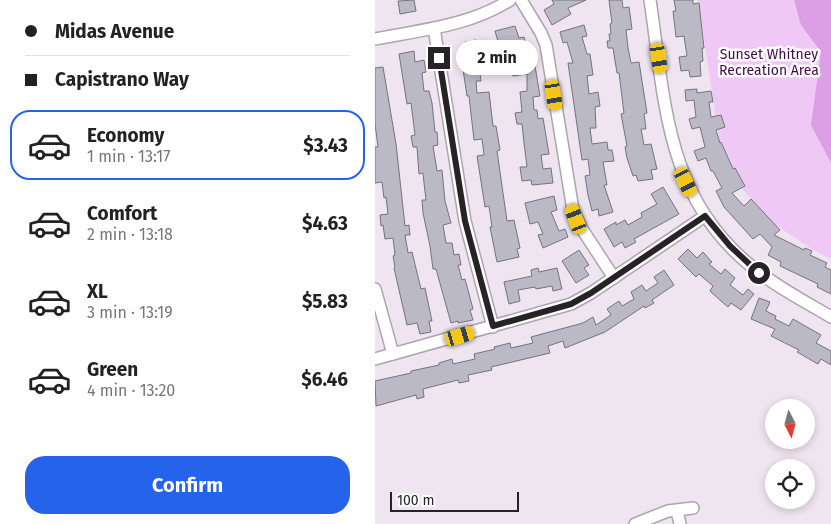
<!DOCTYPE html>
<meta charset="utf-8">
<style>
body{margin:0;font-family:"Fira Sans",sans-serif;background:#f2f2f2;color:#222;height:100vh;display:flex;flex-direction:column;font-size:19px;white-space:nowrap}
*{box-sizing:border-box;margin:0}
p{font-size:16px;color:#767676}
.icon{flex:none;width:28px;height:28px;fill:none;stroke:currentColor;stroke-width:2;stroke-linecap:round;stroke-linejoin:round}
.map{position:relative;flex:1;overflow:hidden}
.sheet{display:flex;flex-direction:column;background:#fff;width:375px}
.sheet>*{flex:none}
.hud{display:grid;align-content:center;height:110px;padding:0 25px;background:#fff}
.needle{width:32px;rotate:174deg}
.fabs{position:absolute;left:390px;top:399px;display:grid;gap:10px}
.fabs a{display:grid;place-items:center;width:50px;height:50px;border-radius:50%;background:#fff;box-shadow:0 2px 8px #0003;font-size:25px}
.scale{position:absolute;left:15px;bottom:12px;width:129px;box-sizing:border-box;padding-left:5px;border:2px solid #262226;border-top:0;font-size:14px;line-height:18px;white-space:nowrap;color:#262226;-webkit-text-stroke:4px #fff;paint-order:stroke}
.end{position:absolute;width:22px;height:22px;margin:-11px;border:6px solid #262226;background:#fff;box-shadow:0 0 0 2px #fff}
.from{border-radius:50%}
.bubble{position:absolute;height:35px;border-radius:18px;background:#fff;box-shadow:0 2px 8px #0003;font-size:16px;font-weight:700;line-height:35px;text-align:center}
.car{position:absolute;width:15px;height:30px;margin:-15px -8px;border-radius:6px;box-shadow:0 0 4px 1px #0007;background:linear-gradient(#f5c518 24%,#345 0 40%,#f5c518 0 76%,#345 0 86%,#f5c518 0)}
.hud b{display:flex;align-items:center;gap:18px;height:48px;font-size:19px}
.hud b+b{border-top:1px solid #e0e0e0}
.hud i{width:12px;height:12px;background:#222}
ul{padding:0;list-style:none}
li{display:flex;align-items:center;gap:15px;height:70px;margin:0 10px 8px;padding:0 15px;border:2px solid transparent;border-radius:20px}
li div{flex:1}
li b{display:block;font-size:19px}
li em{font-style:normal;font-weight:700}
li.selected{border-color:#2563eb}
li>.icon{width:45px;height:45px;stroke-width:1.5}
.cta{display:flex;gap:10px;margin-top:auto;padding:10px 25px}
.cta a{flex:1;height:58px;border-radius:20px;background:#2563eb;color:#fff;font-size:20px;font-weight:700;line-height:58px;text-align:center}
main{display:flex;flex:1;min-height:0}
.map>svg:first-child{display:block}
.green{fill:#f0c8f6}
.forest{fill:#dc9ee5}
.building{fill:#bab9c5;stroke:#75737f}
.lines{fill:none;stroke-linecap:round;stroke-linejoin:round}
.minor-casing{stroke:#ada4af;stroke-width:14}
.minor{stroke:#fff;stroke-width:11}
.route{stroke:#262226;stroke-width:6}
.labels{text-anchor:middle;stroke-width:5;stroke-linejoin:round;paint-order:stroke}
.park-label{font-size:14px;fill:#42094a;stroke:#fff}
</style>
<main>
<section class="sheet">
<div class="hud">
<b><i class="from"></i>Midas Avenue</b>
<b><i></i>Capistrano Way</b>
</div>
<ul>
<li class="selected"><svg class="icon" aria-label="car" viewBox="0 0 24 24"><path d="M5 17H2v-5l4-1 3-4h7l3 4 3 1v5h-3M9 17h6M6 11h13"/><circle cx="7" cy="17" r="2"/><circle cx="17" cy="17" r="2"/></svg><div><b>Economy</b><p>1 min · 13:17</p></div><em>$3.43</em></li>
<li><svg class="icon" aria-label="car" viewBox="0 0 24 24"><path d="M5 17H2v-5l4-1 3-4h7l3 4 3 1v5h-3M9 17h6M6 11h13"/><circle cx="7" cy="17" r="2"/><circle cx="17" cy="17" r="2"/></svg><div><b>Comfort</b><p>2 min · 13:18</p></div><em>$4.63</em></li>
<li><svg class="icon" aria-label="car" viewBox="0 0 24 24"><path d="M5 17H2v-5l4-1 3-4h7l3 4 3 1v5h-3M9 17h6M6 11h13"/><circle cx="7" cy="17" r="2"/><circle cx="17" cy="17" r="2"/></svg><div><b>XL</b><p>3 min · 13:19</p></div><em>$5.83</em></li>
<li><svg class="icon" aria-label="car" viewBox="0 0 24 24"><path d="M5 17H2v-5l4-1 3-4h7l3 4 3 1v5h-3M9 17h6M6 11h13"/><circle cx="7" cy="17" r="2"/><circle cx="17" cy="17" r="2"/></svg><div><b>Green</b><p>4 min · 13:20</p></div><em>$6.46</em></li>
</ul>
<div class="cta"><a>Confirm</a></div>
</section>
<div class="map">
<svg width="456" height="524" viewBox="0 0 456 524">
<rect width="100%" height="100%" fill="#efe5f0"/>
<!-- green -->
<path class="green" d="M323 0H456V259L438 250 396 222 366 187 345 144Z"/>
<!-- forest -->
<path class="forest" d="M419 0H456V163L436 125 446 52 426 25Z"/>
<!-- building -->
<g class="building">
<path d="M39 0 41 11 25 14 23 1Z"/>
<path d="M177 0H211L193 8 196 14 177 25 169 10 179 4Z"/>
<path d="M234 0H247L248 8 254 7 257 29 251 30 253 48 256 63 264 62 272 113 269 114 271 129H266L269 145 276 144 282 169 276 170 278 179 263 181 261 175 258 176 252 158 250 147 252 146 246 114 249 113 244 73H242L238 48H233L232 41H235L234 34H236L235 24 237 23Z"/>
<path d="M299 0H318V4L324 3 329 48H327L328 61 325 62 326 76 315 77 314 70 306 71 304 57 312 56 309 36 301 37 298 11H301Z"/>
<path d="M209 25 212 36 207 37 212 54H215L218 75 212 76 214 94 223 92 225 106 220 107 221 128H215L217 144 232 142 233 150H237L239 161 228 162 232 185H229L238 212 224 216 223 209 217 211 213 195 210 176 215 175 213 159 207 160 193 63H198L192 42 188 43 185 32Z"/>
<path d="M140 26 144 38 149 37 152 48 149 49 151 61 159 60 165 96 158 97 159 110H162L163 119 168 118 174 154 166 155 168 169 176 168 178 183 157 185 156 180 147 181 145 167H152L149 143 147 124H142L140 113 147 112 145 92 152 91V74L138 76 137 72 131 73 129 55H127L120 31Z"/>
<path d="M101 40 103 53 113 52 114 64 104 65 106 81H101L102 93 114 92 118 126H121L125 150 122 151 132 221 139 220 145 248 142 249 144 257 122 262 115 227H117L114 206 110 207 102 156 109 155 107 139 99 140 94 96H92L86 56 92 55 90 42Z"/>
<path d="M39 51 40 62 49 60 51 72 47 73 49 91H54L57 103 60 132H62L63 145 58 146 62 171 67 170 70 201 76 223 68 225 71 243H77L79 255 84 254 86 265H83L87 280 90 279 98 309 95 310 98 320 83 323V321L76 323 61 269H58L55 246 48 213 47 200H51L49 183 48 173 44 174 42 147H38L36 136 40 135 36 103 32 104 24 54Z"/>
<path d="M8 67 21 144 30 226 34 225 35 235H30L33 253 37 252 46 289 50 288 57 321H54L56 332 45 334 42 323 32 325 19 268 20 267 18 256 20 255 18 238 10 239 8 225 6 226 5 215 13 214 11 197 9 198 7 182 0 183V147H3L0 124V68Z"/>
<path d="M322 89V93L336 91 338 102H334L336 117 346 115 350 127 341 130 345 143 346 142 358 169 360 168 370 186 357 193 369 206 376 199 405 230 399 235 429 250 430 248 437 251 435 255 452 263 450 267 456 270V294L442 287 443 284 405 266 406 262 393 255 397 247 385 234 378 239 349 207 341 191 347 188 338 171H336L331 158 323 161 319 151 330 147 325 127 317 129 314 119 321 117 319 100 311 101 310 90Z"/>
<path d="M288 187 304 214 259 239 261 242 250 248 247 242 239 247 229 229 241 222V225L250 220 253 225 267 217 266 213 282 204 276 194Z"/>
<path d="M179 196 182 210 176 212 184 231 190 229 193 237 168 248 163 235 168 234 163 222 155 224 150 203Z"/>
<path d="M313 249 322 258 328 252 337 262 334 264 346 274 350 269 360 278 355 285 368 295 373 289 379 294 366 310 356 303 353 307 346 301 335 291 338 286 324 274 321 277 303 259Z"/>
<path d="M204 250 214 265 209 268 214 275 201 283 187 261Z"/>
<path d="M163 268 164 272 182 268 187 289 178 291 177 286 161 289 160 287 143 290 145 301 134 304 129 282 157 276 156 270Z"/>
<path d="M289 270 299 285 277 300 279 303 270 308 269 306 230 332 190 348 188 341 173 346 175 353 116 367 117 370 93 375 94 381 84 383 83 380 48 389 49 397 42 399 41 395 1 406 0 381 36 373V371L64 365V363L77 359 78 364 100 359 99 354 120 349 119 347 135 343 136 348 158 343 156 337 208 323 218 317 221 325 236 315 232 309 244 301 247 306 259 299 256 292 267 285 271 291 283 283 279 277Z"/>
<path d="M384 298 395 302 391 311 401 316 400 319 414 326 418 319 446 335 441 343 456 351V365L446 359 443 364 422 352 424 350 396 336 400 329 376 319Z"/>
</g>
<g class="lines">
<!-- minor casing -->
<g class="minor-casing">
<g id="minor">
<path d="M146 0 166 33 171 45 198 210 207 229 239 278"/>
<path d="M275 0C290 100 290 196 376 266 400 286 429 301 456 317"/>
<path d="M59 28 90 221 118 327"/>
<path d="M0 39C46 30 94 26 135 0"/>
<path d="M0 289 18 354"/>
<path d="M0 359 196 304 216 293 330 216"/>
<path d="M302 511 305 524"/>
<path d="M260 524 293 511 318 508"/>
</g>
</g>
<!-- minor -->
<use href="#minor" class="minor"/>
</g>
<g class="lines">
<!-- route -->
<path class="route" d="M64 58 90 221 118 326 196 304 216 293 330 216 355 246 384 273"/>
</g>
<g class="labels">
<!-- park labels -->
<g class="park-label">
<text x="394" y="59">Sunset Whitney<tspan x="394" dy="16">Recreation Area</tspan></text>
</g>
</g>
</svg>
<div class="fabs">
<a><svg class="needle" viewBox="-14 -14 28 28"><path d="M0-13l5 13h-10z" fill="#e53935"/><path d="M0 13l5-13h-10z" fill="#767676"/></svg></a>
<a><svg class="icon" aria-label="locate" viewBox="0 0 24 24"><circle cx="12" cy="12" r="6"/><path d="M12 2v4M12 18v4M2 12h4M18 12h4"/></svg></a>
</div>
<div class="scale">100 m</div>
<i class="end from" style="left:384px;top:273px"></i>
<i class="end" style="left:64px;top:58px"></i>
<div class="bubble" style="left:81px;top:40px;width:82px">2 min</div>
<i class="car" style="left:284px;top:58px;rotate:171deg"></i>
<i class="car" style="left:179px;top:95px;rotate:171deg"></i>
<i class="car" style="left:311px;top:182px;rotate:154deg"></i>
<i class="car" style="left:201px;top:219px;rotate:339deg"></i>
<i class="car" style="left:85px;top:336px;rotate:74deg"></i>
</div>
</main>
